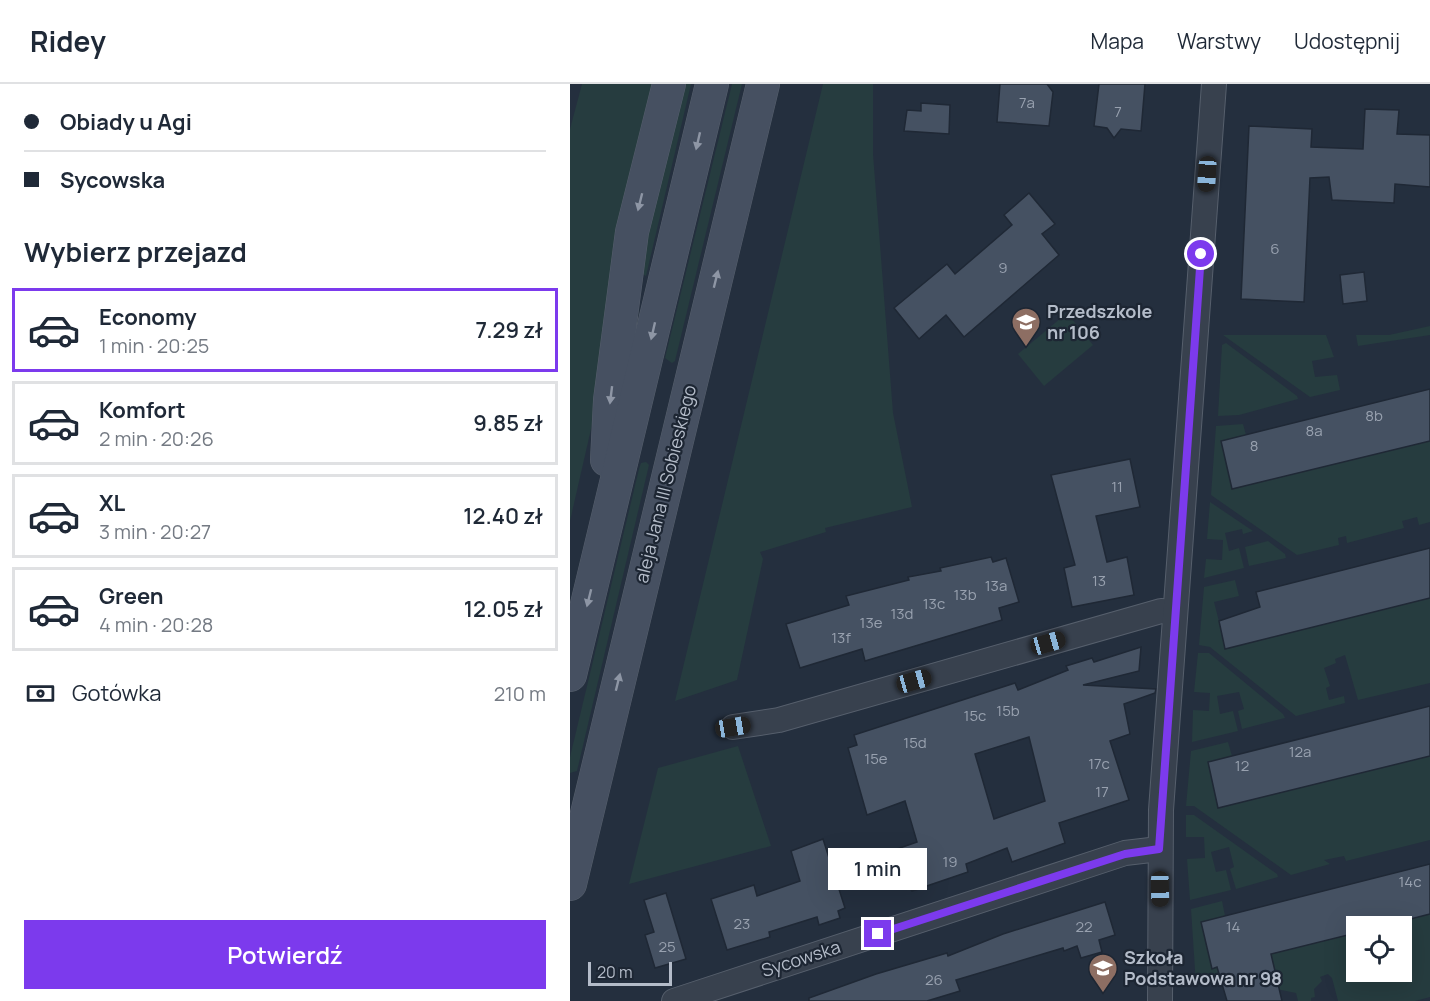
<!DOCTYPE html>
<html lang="pl">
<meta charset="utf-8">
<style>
body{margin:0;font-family:Manrope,sans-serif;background:#f2f2f3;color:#1f2937;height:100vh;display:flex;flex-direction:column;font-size:22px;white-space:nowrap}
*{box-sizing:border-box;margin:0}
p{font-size:20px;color:#747a83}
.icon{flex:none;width:33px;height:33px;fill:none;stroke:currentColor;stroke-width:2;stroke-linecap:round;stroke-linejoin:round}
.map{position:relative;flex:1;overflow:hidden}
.sheet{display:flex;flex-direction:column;background:#fff;width:570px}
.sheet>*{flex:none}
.top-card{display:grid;align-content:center;height:132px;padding:0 24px;background:#fff}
.fabs{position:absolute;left:776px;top:832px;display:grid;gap:12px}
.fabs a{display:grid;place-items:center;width:66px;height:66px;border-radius:0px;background:#fff;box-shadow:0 6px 24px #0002;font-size:30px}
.scale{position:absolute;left:18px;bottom:15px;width:84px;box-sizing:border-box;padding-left:6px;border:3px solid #b4bcc9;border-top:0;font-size:16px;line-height:21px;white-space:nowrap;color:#b4bcc9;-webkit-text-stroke:4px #1d2633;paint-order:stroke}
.end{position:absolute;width:27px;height:27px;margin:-14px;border:8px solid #7c3aed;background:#fff;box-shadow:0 0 0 3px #fff}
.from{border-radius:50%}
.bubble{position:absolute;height:42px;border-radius:0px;background:#fff;box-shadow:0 6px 24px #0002;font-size:20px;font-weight:600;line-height:42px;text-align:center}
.car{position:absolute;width:18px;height:36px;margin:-18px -9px;border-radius:8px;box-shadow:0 0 4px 2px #0007;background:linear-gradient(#222 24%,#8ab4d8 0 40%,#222 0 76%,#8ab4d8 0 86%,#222 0)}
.top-card b{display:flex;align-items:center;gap:21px;height:57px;font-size:22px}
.top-card b+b{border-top:2px solid #e0e1e3}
.top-card i{width:15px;height:15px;background:#1f2937}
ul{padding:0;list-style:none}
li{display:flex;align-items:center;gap:18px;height:84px;margin:0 12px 9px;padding:0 12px;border:3px solid #e0e1e3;border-radius:0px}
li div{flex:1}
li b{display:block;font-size:22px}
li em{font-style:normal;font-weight:600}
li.active{border-color:#7c3aed}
li>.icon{width:54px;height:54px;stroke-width:1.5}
h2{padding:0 24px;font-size:27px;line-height:72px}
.pay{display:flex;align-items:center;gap:15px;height:66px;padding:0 24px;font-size:22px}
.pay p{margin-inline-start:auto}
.button{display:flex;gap:12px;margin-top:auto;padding:12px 24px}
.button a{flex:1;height:69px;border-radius:0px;background:#7c3aed;color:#fff;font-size:24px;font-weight:600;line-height:69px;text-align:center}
header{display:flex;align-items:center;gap:36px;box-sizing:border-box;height:84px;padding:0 30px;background:#fff;border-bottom:2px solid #e0e1e3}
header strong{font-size:28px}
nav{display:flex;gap:33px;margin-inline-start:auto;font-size:21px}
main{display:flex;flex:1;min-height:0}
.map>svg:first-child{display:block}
.green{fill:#263c3f}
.building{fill:#455162;stroke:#1f2835;stroke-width:1.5;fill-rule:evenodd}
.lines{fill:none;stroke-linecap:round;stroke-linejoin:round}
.minor-casing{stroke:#565f6c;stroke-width:26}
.secondary-casing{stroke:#565f6c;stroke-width:34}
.minor{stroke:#38414e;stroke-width:24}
.secondary{stroke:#465061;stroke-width:33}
.oneway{fill:#8e96a5}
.route{stroke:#7c3aed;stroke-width:8}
.labels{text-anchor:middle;stroke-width:4.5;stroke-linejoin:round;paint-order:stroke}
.number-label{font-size:15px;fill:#98a1af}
.poi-label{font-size:18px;font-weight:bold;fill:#b4bcc9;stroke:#1d2633;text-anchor:start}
.street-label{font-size:18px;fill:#b4bcc9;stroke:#1d2633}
</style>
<header>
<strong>Ridey</strong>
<nav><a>Mapa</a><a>Warstwy</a><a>Udostępnij</a></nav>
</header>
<main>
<section class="sheet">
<div class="top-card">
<b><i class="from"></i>Obiady u Agi</b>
<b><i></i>Sycowska</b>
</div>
<h2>Wybierz przejazd</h2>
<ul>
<li class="active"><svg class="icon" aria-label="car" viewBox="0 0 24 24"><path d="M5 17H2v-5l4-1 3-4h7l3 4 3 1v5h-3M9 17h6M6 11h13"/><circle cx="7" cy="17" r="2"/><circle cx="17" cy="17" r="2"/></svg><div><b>Economy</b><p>1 min · 20:25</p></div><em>7.29 zł</em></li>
<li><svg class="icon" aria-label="car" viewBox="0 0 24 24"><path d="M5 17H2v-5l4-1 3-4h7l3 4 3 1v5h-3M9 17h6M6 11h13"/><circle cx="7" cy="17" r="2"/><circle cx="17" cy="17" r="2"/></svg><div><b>Komfort</b><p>2 min · 20:26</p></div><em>9.85 zł</em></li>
<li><svg class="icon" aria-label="car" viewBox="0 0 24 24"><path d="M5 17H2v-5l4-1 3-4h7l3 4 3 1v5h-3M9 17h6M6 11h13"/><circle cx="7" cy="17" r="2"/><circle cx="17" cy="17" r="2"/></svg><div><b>XL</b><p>3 min · 20:27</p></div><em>12.40 zł</em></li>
<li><svg class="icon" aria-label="car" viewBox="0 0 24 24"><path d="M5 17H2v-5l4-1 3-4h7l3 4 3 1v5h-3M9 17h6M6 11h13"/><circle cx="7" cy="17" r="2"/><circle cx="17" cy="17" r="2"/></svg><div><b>Green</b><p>4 min · 20:28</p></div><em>12.05 zł</em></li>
</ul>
<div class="pay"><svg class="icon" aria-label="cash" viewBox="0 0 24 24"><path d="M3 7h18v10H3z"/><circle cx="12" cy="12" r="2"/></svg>Gotówka<p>210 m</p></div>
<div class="button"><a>Potwierdź</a></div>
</section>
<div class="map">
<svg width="860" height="917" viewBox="0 0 860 917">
<rect width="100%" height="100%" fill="#242f3e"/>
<!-- green -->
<g class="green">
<path d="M12 0H86L24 332 0 437V45Z"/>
<path d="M114 0H121L76 192 71 189 78 139Z"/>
<path d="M162 0H172L105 277 102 279 95 274Z"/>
<path d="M253 0H303V70L323 329 342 423 255 444 256 448 190 468 193 475 167 596 105 617Z"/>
<path d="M497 229 523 261 474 302 448 270Z"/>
<path d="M860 242V251L788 262 786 251H819Z"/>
<path d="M653 251H756L764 273 742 277 745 293 767 291 770 306 740 313Z"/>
<path d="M656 259 727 312 728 315 669 331 648 332 652 261Z"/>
<path d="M673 340 676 351 651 358 662 404 860 357V438L849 441 847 433 832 437 834 444 777 459 776 452 768 454 769 461 727 471 641 411 646 342Z"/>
<path d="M76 378 79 381 7 687 0 689V673L69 385 71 379Z"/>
<path d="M640 418 683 447 673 450 672 445 655 449 659 467 669 464 674 484 634 494 636 475 652 476 653 456 637 455Z"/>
<path d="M698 457 715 470 716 474 679 482 675 463Z"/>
<path d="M665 496 669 512 644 518 656 565 860 514V599L788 616 775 571 765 575 766 579 754 584 760 602 756 604 759 616 774 612 775 619 726 632 640 563 629 561 634 503Z"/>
<path d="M628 569H639L713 630 715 634 672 645 668 627 674 625 669 608 647 612 650 630 663 627 668 647 622 658 623 626 639 627 640 609 624 608Z"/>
<path d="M658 658 662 672 638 679 648 724 860 672V756L776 777 774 772 754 776 760 780 721 791 624 722H616L621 667Z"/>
<path d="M168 662 201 762 59 800 88 684Z"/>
<path d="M616 731H624L707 790 708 793 666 805 660 785 664 783 659 763 641 768 646 788 656 786 661 806 620 816 617 775 635 774 634 753H616Z"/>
<path d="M652 817 655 832 631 838 642 885 786 849V888H831V843H809L860 830V913L845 917H768L762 894 758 890 750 893 752 897 744 905 745 913 741 914V917H728L726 909 676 899 674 894 626 901 621 825Z"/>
</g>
<!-- building -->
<g class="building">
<path d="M430 0H477L483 8 479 42 427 38Z"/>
<path d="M529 0H575L571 47 551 45 544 54 537 44 524 42Z"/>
<path d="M351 19 380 21 379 50 334 47 337 26 351 27Z"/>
<path d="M795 25 829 26 827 50 860 51V103L825 100 824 119 762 116 759 93 740 94 734 218 671 215 679 42 742 45 741 63 793 65Z"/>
<path d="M459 109 485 140 472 150 489 171 394 253 376 231 349 255 324 224 377 180 385 190 442 141 434 131Z"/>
<path d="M794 188 797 217 773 220 770 191Z"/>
<path d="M860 305V357L662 405 651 357Z"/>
<path d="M560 375 570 423 526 432 537 478 557 473 564 511 502 523 494 484 505 481 481 391Z"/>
<path d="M860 464V514L655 565 649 537 690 523 686 508Z"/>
<path d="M421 473 423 478 436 474 449 518 429 524 432 536 295 577 292 565 230 584 216 540 279 521 276 512 339 496 338 493 371 487 370 484Z"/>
<path d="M571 563 569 587 513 601 586 605 585 609 554 620 560 650 540 657 559 716 489 739 495 759 442 778 437 764 396 780 398 788 342 807 332 792 313 798 304 773 347 758 335 717 297 731 278 664 287 661 284 651 445 599 448 606 498 586 496 582 522 574 524 578ZM459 653 475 717 424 735 405 670Z"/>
<path d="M860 622V672L648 724 638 678Z"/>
<path d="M253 755 275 824 268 827 270 834 249 841 247 833 199 848 200 853 157 866 141 815 184 801 187 812 230 797 221 767Z"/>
<path d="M860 780V830L809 843H786V849L701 870 712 917H657L647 883 642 885 631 838Z"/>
<path d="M96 809 116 875 85 884 75 851 84 848 74 816Z"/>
<path d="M535 818 545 851 529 856 532 868 511 874 507 862 494 867 493 864 386 896 390 907 357 917H239V914L306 890 377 869 378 872 433 850Z"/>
</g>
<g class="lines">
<!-- minor casing -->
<g class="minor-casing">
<g id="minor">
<path d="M163 643 209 636 591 527 605 528"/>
<path d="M104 917 555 769 589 765"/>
<path d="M590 917 591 726 644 0"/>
</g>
</g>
<!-- secondary casing -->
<g class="secondary-casing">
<g id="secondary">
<path d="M37 376 40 316 62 148 99 0"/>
<path d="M0 591 142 0"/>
<path d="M0 800 193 0"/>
</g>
</g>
<!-- minor -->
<use href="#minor" class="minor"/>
<!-- secondary -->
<use href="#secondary" class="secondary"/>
</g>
<!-- one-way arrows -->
<defs><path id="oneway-solid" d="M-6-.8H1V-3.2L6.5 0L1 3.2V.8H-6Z" transform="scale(1.5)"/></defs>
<g class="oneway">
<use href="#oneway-solid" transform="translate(128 57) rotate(103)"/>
<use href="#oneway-solid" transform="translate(70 118) rotate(104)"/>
<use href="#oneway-solid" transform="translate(146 195) rotate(-76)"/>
<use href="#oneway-solid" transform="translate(83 247) rotate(103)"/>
<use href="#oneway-solid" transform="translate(41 311) rotate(97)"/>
<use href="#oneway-solid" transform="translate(19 514) rotate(104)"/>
<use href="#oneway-solid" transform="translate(48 598) rotate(-76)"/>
</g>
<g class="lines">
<!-- route -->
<path class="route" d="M308 850 555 770 589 765 631 170"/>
</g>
<!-- icons -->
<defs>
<g id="school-pin" transform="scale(1.5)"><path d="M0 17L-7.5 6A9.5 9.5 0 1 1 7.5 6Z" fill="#8d6e63" stroke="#1d2633"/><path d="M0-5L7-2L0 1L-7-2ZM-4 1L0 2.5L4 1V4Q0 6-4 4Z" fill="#fff"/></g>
</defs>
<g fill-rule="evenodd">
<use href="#school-pin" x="456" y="238"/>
<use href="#school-pin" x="533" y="884"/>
</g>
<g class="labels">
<!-- number labels -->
<g class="number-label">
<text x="457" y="24">7a</text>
<text x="548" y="33">7</text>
<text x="705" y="170">6</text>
<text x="433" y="189">9</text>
<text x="804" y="337">8b</text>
<text x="744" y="352">8a</text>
<text x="684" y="367">8</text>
<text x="547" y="408">11</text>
<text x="529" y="502">13</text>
<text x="426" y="507">13a</text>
<text x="395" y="516">13b</text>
<text x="364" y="525">13c</text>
<text x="332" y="535">13d</text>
<text x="301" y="544">13e</text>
<text x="271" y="559">13f</text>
<text x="438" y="632">15b</text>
<text x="405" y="637">15c</text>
<text x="345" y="664">15d</text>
<text x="730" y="673">12a</text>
<text x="306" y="680">15e</text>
<text x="529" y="685">17c</text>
<text x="672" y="687">12</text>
<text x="532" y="713">17</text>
<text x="380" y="783">19</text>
<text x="840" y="803">14c</text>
<text x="172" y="845">23</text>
<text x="514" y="848">22</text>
<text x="663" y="848">14</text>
<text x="97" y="868">25</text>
<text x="364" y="901">26</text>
</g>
<!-- poi labels -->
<g class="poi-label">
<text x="477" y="234">Przedszkole<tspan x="477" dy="21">nr 106</tspan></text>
<text x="554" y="880">Szkoła<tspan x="554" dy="21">Podstawowa nr 98</tspan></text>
</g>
<!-- street labels -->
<g class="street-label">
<text transform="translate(96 400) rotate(-76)" y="6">aleja Jana III Sobieskiego</text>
<text transform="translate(231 875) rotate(-18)" y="6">Sycowska</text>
</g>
</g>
</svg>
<div class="fabs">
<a><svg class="icon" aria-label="locate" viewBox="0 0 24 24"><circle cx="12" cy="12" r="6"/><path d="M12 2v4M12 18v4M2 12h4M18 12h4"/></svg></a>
</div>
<div class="scale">20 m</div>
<i class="end from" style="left:631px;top:170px"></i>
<i class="end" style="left:308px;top:850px"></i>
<div class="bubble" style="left:258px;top:764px;width:99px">1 min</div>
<i class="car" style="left:637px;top:90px;rotate:184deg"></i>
<i class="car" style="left:478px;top:559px;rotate:74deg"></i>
<i class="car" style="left:344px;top:597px;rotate:74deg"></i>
<i class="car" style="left:163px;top:643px;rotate:81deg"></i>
<i class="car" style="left:590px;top:805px;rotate:179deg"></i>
</div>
</main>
